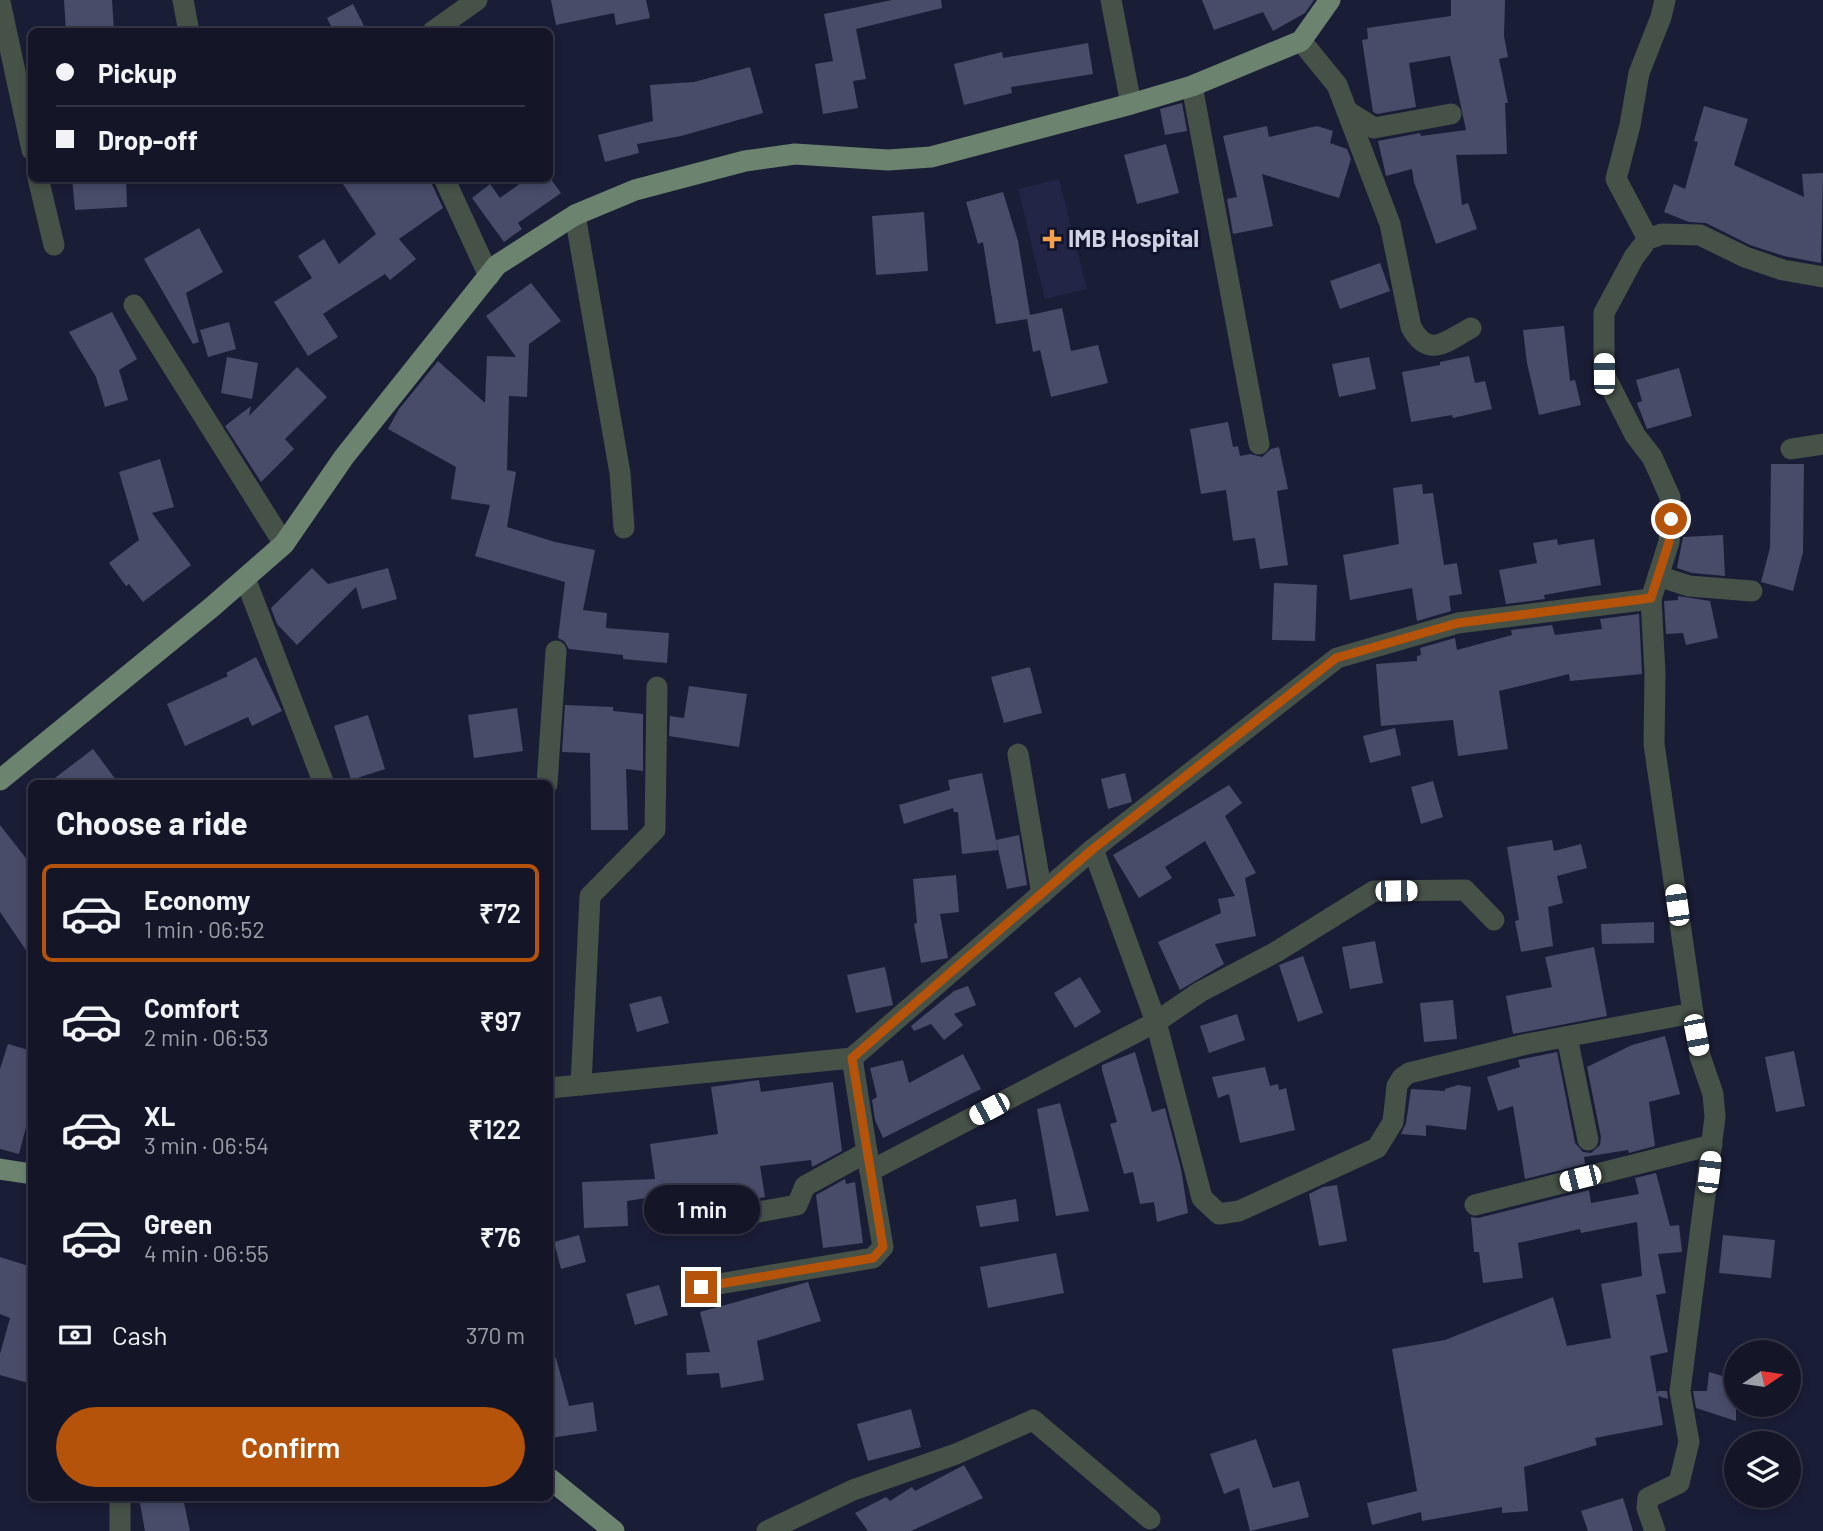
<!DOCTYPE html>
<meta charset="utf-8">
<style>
body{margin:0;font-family:Barlow,sans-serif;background:#212334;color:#f1f3f6;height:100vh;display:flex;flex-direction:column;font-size:26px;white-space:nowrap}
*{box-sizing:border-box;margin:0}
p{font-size:23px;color:#9d9fa8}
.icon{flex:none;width:38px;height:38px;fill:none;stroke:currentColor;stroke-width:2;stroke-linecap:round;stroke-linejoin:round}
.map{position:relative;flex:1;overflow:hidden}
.panel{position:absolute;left:28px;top:780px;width:525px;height:721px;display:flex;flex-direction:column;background:#141628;border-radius:10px;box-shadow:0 4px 10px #0003,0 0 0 2px #333545}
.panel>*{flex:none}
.top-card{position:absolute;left:28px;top:28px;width:525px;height:154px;border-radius:10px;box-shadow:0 4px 10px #0003,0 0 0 2px #333545;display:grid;align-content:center;height:154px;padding:0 28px;background:#141628}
.needle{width:46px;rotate:77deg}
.tools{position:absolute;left:1724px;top:1340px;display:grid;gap:14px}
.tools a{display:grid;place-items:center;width:77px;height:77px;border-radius:50%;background:#141628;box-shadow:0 4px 10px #0003,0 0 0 2px #333545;font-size:35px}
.end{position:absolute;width:32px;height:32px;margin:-16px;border:9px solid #b45309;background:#fff;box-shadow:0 0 0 4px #fff}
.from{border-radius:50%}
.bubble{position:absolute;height:49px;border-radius:24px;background:#141628;box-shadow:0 4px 10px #0003,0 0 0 2px #333545;font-size:23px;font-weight:600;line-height:49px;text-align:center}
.car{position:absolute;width:21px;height:42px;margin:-21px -10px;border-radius:9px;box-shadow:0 0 5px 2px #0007;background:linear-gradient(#fff 24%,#345 0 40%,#fff 0 76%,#345 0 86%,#fff 0)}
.top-card b{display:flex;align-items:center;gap:24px;height:66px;font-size:26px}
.top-card b+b{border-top:2px solid #333545}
.top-card i{width:18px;height:18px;background:#f1f3f6}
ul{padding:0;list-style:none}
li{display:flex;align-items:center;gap:21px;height:98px;margin:0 14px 10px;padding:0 14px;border:4px solid transparent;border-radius:10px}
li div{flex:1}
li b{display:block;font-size:26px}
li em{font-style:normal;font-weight:600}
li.current{border-color:#b45309}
li>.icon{width:63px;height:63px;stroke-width:1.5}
h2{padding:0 28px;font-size:32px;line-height:84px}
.pay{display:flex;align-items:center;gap:18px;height:77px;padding:0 28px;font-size:26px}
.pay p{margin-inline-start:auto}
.button{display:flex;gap:14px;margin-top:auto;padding:14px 28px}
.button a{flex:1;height:80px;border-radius:42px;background:#b45309;color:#fff;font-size:28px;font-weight:600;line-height:80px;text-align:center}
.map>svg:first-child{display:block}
.built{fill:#222545}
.building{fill:#484c69}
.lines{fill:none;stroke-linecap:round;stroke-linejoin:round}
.minor{stroke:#465148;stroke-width:21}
.major{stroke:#6b836f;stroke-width:21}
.route{stroke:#b45309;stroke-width:9}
.poi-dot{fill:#f7a14a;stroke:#11132c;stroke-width:2.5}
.labels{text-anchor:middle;stroke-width:6;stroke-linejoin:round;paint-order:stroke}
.poi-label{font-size:24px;font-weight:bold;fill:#cfd2e3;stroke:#11132c;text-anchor:start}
</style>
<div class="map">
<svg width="1823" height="1531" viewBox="0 0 1823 1531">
<rect width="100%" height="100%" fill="#1a1d36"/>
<!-- built -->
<path class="built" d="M1059 179 1087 289 1045 299 1018 189Z"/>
<!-- building -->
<g class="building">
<path d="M64 0H112L114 32H66Z"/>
<path d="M551 0H646L650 18 616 25 614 13 556 25Z"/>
<path d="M892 0H941L942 8 856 29 866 79 853 81 858 108 823 114 815 64 833 61 824 14Z"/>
<path d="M1202 0H1314L1305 13 1273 31 1263 12 1214 30Z"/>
<path d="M1451 0H1505L1504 36 1508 57 1499 59 1508 103H1505L1507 154 1456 155 1462 205 1468 203 1477 229 1436 244 1414 182 1412 169 1386 176 1378 141 1420 133 1421 136 1466 130 1450 56 1409 63 1416 107 1377 114 1373 112 1362 40 1368 39 1367 28 1451 16Z"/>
<path d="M353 4 367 32H334L327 18Z"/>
<path d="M1088 43 1093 74 1011 87 1012 93 964 105 954 64 1002 52 1003 58Z"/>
<path d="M750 67 763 113 681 136 637 144 639 153 605 162 598 135 653 121 650 85 694 82Z"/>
<path d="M1182 103 1187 131 1165 135 1160 109Z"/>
<path d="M1704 106 1748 119 1734 165 1804 197 1802 174 1823 173 1821 263 1784 256 1750 245 1706 223 1689 222 1664 212 1674 184 1685 189 1698 142 1694 141Z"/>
<path d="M1267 126 1269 137 1317 126 1333 131 1330 143 1347 149 1351 159 1339 198 1262 174 1273 226 1233 234 1227 199 1237 197 1223 136Z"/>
<path d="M1166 144 1179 193 1137 204 1124 155Z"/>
<path d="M72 178H126L127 207 75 210Z"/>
<path d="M339 178H429L443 208 399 239 416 259 390 280 385 274 323 314 338 337 308 356 274 302 312 278 298 256 324 239 339 264 376 234Z"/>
<path d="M528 178H550L561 193 518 223 522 229 504 242 472 198 490 184 500 198Z"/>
<path d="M1003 192 1018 241 1030 315 1062 308 1071 351 1098 345 1108 383 1051 397 1040 350 1033 352 1027 319 996 324 983 242 978 244 966 202Z"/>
<path d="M924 212 928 271 876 275 872 216Z"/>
<path d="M199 228 223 272 186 293 199 342 193 344 144 259Z"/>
<path d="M1380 263 1390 291 1340 309 1330 281Z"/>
<path d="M531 283 561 321 529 344 527 397 509 396 507 470 516 472 507 527 555 542 595 550 583 610 607 613 606 628 669 633 667 663 623 659V655L569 649 564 641 558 638 565 582 475 556 490 505 451 499 456 467 388 429 399 409 438 361 485 403 487 356 516 357 486 316Z"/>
<path d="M112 312 137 359 119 370 128 400 105 407 96 377 69 332Z"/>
<path d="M229 322 236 349 208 357 200 330Z"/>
<path d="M1564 326 1570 381 1575 380 1581 405 1539 415 1527 363 1523 330Z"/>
<path d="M1469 356 1475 383 1485 381 1492 409 1453 418 1452 415 1411 422 1402 372 1440 365V362Z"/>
<path d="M227 357 258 363 252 399 221 393Z"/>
<path d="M1369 357 1376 389 1339 397 1332 364Z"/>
<path d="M297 367 327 397 285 439 294 449 261 482 225 426 251 406 249 416Z"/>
<path d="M1679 368 1692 416 1647 429 1637 403 1642 401 1636 380Z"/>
<path d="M1228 422 1233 447 1238 446 1240 456 1250 454 1262 457 1271 449 1279 447 1288 489 1277 491 1288 565 1260 569 1255 538 1233 541 1226 490 1201 494 1190 429Z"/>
<path d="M160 459 174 507 152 513 191 565 143 602 129 584 126 586 109 563 139 540 119 472Z"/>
<path d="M1771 464H1804L1803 552 1793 591 1761 582 1770 548Z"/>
<path d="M1422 484 1423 494 1433 493 1444 565 1457 563 1462 594 1449 596 1451 611 1417 621 1412 588 1350 600 1343 555 1399 544 1393 488Z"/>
<path d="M1723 535 1725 576 1692 573 1677 568 1683 537Z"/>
<path d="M1557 539 1558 545 1594 539 1601 585 1544 595 1545 599 1506 604 1499 570 1537 563 1533 543Z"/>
<path d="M312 568 328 584 388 568 397 599 362 609 356 587 297 645 277 624 271 608Z"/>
<path d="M1274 583 1317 585 1315 641 1272 640Z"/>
<path d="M1678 596 1710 601 1718 638 1686 645 1683 633 1666 634 1664 601 1678 600Z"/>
<path d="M1639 614 1642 674 1570 681 1569 674 1499 691 1508 749 1458 756 1453 720 1381 726 1376 664 1417 661V656L1421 655 1420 648 1455 638 1457 650 1512 635 1511 630 1552 625 1555 635 1602 629 1600 619Z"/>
<path d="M256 657 282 711 252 726 248 717 185 746 167 704 228 676 226 673Z"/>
<path d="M1030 667 1042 713 1004 723 991 677Z"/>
<path d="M689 686 747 694 739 747 669 736 670 716 684 718Z"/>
<path d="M565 705 613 707V711L643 714V771L626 769 628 830H591L590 753 562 752Z"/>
<path d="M517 708 523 751 474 758 468 715Z"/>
<path d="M368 715 385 769 351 780 334 726Z"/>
<path d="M1395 728 1401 755 1370 763 1363 736Z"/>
<path d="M93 749 119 784H47Z"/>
<path d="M982 773 998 850 962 854 958 812H954L953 808 904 824 899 805 950 790 948 780Z"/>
<path d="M1125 773 1132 802 1108 809 1101 779Z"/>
<path d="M1433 781 1443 817 1421 824 1411 787Z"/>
<path d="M1229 785 1242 803 1225 816 1256 873 1245 878 1256 936 1215 944 1224 964 1180 990 1158 942 1221 913 1218 899 1235 896 1205 841 1165 867 1172 878 1139 898 1113 855Z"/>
<path d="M0 825 32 866V959L0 912Z"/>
<path d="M1019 835 1027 885 1007 889 996 840Z"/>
<path d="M1552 840 1554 851 1581 844 1587 868 1557 876 1563 903 1548 907 1553 946 1521 952 1515 921 1519 920 1507 847Z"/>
<path d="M956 875 959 912 940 914 948 958 921 963 914 924 917 923 913 879Z"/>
<path d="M1654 922V943L1602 944 1601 924Z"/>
<path d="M1375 941 1383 983 1350 989 1342 947Z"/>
<path d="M1594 947 1607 1016 1513 1034 1506 996 1552 987 1545 957Z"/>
<path d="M1303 956 1323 1013 1298 1022 1279 965Z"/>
<path d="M885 967 893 1005 856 1013 847 975Z"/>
<path d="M1080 977 1101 1012 1075 1028 1054 993Z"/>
<path d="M968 986 976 1005 954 1014 963 1025 944 1040 931 1024 914 1031 911 1026 954 991Z"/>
<path d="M661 996 669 1023 637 1032 629 1004Z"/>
<path d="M1453 1000 1457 1039 1424 1042 1420 1003Z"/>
<path d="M1237 1014 1245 1040 1209 1053 1200 1026Z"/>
<path d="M1665 1036 1680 1094 1649 1102 1655 1146 1629 1153 1628 1150 1584 1157 1585 1164 1525 1179 1513 1106 1498 1111 1487 1077 1520 1067 1518 1060 1557 1052 1575 1143 1583 1152 1591 1153 1600 1145 1601 1137 1587 1067 1632 1045Z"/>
<path d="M8 1044 32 1051V1104L19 1154 0 1149V1069Z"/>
<path d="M1794 1051 1805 1106 1776 1112 1765 1057Z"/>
<path d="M1135 1052 1152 1112 1165 1108 1181 1169 1188 1213 1157 1222 1154 1202 1140 1204 1133 1172 1124 1174 1110 1124 1117 1122 1102 1070V1065Z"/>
<path d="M963 1054 981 1089 883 1138 875 1120 872 1100 877 1097 870 1068 903 1060 909 1083Z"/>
<path d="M1265 1067 1270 1086 1278 1084 1279 1090 1286 1088 1295 1130 1240 1143 1229 1094 1218 1098 1212 1077Z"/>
<path d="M759 1080 761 1092 833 1082 842 1151 812 1167 811 1160 760 1166 765 1197 725 1204 722 1186 627 1201 628 1226 584 1228 582 1182 655 1179 650 1144 718 1134 711 1087Z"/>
<path d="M1458 1085 1471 1087 1466 1130 1426 1125V1136L1401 1134 1406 1123 1411 1089 1445 1091V1089Z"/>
<path d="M1060 1103 1089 1211 1056 1216 1037 1109Z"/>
<path d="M1656 1173 1670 1226 1679 1225 1682 1252 1658 1254 1666 1293 1656 1295 1668 1352 1650 1356 1657 1394 1658 1391H1667L1668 1399 1658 1396 1663 1425 1595 1438 1597 1445 1524 1467 1528 1511 1502 1513V1507L1422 1521 1421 1512 1372 1525 1367 1503 1417 1491 1392 1349 1445 1340 1553 1297 1567 1346 1611 1338 1601 1284 1642 1276 1637 1222 1581 1233 1580 1229 1518 1243 1523 1278 1483 1283 1479 1252H1474L1471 1217 1478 1218 1589 1190 1591 1203 1639 1194 1635 1178Z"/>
<path d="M845 1179 846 1184 855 1182 863 1243 823 1248 816 1195Z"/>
<path d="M1337 1185 1347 1241 1319 1246 1309 1194 1323 1187Z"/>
<path d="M1016 1199 1019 1221 980 1227 976 1206Z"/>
<path d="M579 1235 586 1262 561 1269 554 1242Z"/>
<path d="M1723 1235 1775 1240 1771 1278 1719 1273Z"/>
<path d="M1056 1253 1064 1293 988 1308 980 1267Z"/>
<path d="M0 1257 32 1267V1384L0 1375V1354L10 1318 0 1314Z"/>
<path d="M808 1282 821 1321 757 1341 764 1380 721 1388 719 1373 687 1375 686 1353 710 1352 700 1312Z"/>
<path d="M659 1285 668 1315 635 1325 626 1294Z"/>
<path d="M556 1358 569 1406 593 1402 597 1431 550 1438V1359Z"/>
<path d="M1709 1372 1736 1380V1421L1696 1408 1693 1391H1707Z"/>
<path d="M911 1409 921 1447 868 1461 857 1424Z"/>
<path d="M1256 1439 1273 1488 1299 1481 1309 1517 1250 1531 1239 1488 1224 1494 1210 1454Z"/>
<path d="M964 1465 983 1498 911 1531H868L855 1513 886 1497 890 1501 912 1487 915 1491Z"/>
<path d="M139 1498H183L190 1531H145Z"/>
<path d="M1623 1498 1633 1531H1588L1581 1511Z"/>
</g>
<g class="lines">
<!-- minor -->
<g class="minor">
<path d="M183 0 189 32"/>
<path d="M1111 0 1131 104"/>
<path d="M0 2 32 150"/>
<path d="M432 32 477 0"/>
<path d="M1301 41 1337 85 1390 224 1411 327C1429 360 1446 341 1471 328"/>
<path d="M1192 86 1259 444"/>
<path d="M1347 111 1374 128 1451 114"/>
<path d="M38 178 54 245"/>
<path d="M444 178 489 276"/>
<path d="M575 215 620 473 624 528"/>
<path d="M1648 239 1616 179 1630 125 1639 73 1661 17 1665 0"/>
<path d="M134 305 284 544"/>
<path d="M1791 449 1823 444"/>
<path d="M1658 576 1689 586 1752 591"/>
<path d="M245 578 324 784"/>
<path d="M1018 754 1042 894"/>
<path d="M547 784 556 651"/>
<path d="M1093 849 1156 1022 1200 992 1276 952 1374 891 1465 890 1494 920"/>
<path d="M1567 1037 1588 1140"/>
<path d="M852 1058 1093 849 1337 658 1458 623 1651 599 1669 542 1671 519 1670 497 1652 457 1635 435 1604 374V313L1634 257 1648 239 1662 234 1700 235 1745 257 1783 270 1823 277"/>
<path d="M581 1085 590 896 655 830 657 687"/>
<path d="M550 1088 852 1058 870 1171 1156 1022 1202 1198 1219 1214 1239 1211 1377 1148 1393 1122 1397 1086 1402 1078 1409 1073 1527 1044 1693 1013 1654 744 1655 673 1651 599"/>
<path d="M1475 1205 1712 1145"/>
<path d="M703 1222 797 1205 805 1186 867 1152"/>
<path d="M701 1287 873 1258 883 1247 870 1171"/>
<path d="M120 1531V1498"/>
<path d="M767 1531 853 1490 956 1454 1033 1420 1150 1519"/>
<path d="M1655 1531 1647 1508 1648 1498 1679 1483 1689 1442 1680 1391 1715 1117 1713 1094 1700 1056 1693 1013"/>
</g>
<!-- major -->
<g class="major">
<path d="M0 780 212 607 284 544 344 457 497 265 575 215 635 190 745 161 795 154 888 160 931 157 1131 104 1192 86 1301 41 1330 0"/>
<path d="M0 1169 32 1174"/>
<path d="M550 1479 614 1531"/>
</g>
</g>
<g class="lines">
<!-- route -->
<path class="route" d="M701 1287 873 1258 883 1247 852 1058 1093 849 1336 658 1458 623 1651 598 1669 542 1671 519"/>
</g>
<!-- markers -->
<path class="poi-dot" d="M1048.5 228.5h7v7h7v7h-7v7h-7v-7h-7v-7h7z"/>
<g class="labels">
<!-- poi labels -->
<g class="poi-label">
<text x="1068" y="247">IMB Hospital</text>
</g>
</g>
</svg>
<div class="tools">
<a><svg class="needle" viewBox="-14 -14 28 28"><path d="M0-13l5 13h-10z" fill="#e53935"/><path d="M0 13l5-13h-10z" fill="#9d9fa8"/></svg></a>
<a><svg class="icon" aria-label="layers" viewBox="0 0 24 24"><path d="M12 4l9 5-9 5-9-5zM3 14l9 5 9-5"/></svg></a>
</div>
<i class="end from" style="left:1671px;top:519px"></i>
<i class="end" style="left:701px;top:1287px"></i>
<div class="bubble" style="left:644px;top:1185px;width:116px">1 min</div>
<i class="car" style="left:1604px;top:374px;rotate:0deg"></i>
<i class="car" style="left:1396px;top:891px;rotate:89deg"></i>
<i class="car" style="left:1677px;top:905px;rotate:352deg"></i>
<i class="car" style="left:1696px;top:1035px;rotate:169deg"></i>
<i class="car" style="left:989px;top:1109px;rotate:242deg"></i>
<i class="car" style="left:1709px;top:1172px;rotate:7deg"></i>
<i class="car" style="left:1580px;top:1178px;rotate:256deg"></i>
<div class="top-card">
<b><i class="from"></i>Pickup</b>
<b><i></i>Drop-off</b>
</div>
<section class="panel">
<h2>Choose a ride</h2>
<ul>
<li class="current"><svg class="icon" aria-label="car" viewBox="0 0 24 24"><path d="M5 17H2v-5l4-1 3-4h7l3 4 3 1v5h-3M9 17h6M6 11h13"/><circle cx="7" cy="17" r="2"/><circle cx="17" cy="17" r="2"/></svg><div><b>Economy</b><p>1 min · 06:52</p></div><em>₹72</em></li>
<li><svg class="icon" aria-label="car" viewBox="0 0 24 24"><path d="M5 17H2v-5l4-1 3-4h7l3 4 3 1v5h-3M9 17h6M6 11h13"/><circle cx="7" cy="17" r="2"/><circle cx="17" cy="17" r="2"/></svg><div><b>Comfort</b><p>2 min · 06:53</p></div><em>₹97</em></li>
<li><svg class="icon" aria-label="car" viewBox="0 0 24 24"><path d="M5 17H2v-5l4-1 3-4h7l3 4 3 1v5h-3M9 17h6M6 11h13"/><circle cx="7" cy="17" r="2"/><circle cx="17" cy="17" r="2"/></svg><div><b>XL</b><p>3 min · 06:54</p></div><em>₹122</em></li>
<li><svg class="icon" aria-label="car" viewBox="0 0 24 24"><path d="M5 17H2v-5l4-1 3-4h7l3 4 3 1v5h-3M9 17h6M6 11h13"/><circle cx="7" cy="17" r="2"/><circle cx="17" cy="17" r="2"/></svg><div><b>Green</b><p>4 min · 06:55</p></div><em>₹76</em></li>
</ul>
<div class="pay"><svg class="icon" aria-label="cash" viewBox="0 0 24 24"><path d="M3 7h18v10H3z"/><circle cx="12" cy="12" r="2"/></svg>Cash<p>370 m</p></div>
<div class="button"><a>Confirm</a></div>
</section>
</div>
